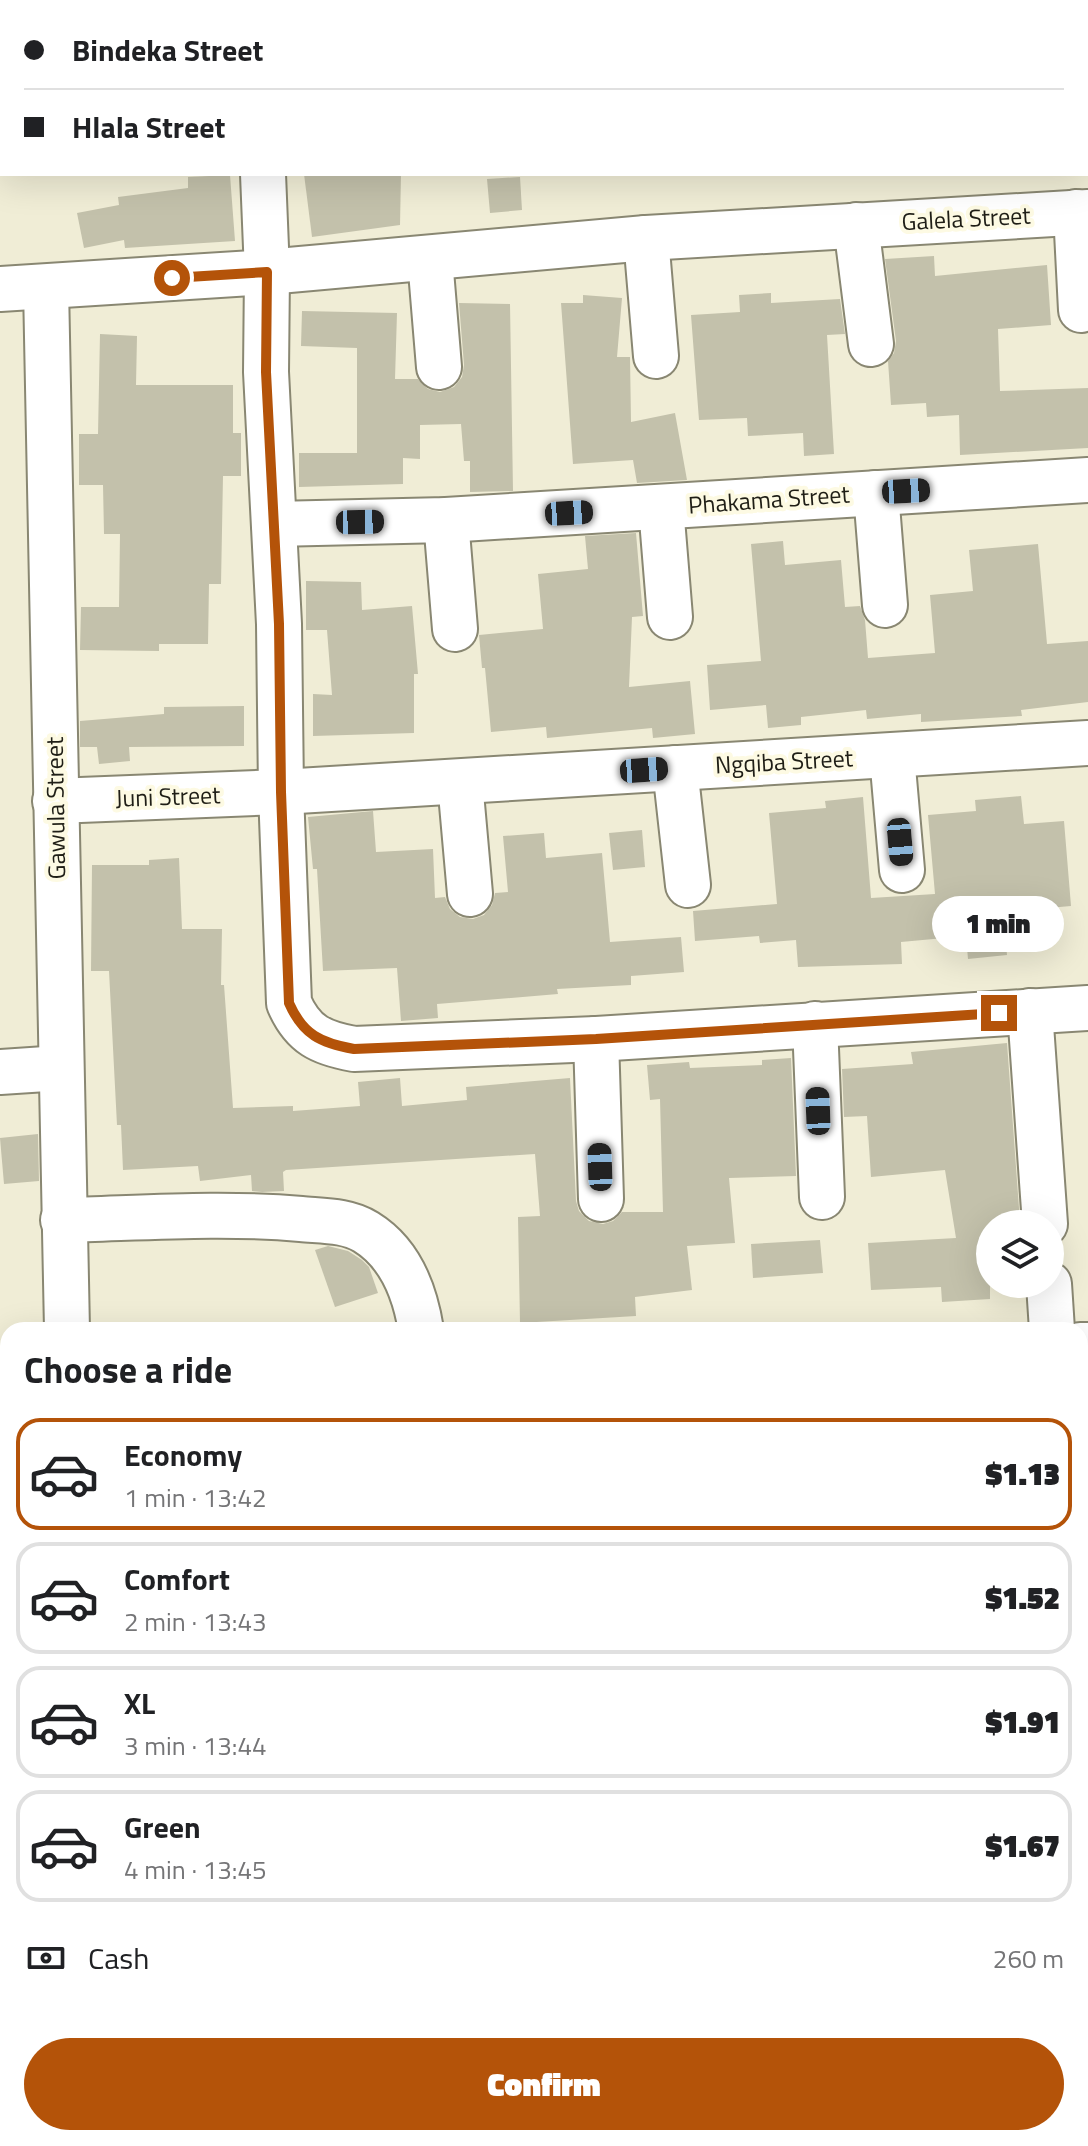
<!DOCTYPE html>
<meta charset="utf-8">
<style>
body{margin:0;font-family:"Titillium Web",sans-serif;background:#f6f6f6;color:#202124;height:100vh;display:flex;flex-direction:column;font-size:30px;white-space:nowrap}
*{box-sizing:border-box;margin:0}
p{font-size:26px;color:#757577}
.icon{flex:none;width:44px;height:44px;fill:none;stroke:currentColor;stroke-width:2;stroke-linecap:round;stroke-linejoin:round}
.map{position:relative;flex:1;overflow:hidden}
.sheet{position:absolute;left:0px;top:1322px;width:1088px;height:824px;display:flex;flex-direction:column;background:#fff;border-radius:24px 24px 0 0;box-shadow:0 8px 32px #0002}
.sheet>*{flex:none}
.banner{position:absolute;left:0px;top:0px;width:1088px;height:176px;box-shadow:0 8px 32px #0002;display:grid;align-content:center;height:176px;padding:0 24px;background:#fff}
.buttons{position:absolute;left:976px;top:1210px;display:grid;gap:16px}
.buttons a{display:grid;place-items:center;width:88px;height:88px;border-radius:50%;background:#fff;box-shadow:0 8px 32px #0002;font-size:40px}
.end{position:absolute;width:36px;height:36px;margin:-18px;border:10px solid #b45309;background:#fff;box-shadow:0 0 0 4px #fff}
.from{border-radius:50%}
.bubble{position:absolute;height:56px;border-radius:28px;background:#fff;box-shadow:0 8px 32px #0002;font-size:26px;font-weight:800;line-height:56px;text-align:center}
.car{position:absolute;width:24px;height:48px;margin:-24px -12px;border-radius:10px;box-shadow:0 0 6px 2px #0007;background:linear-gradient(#222 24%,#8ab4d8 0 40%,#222 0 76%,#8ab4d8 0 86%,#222 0)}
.banner b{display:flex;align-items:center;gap:28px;height:76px;font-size:30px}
.banner b+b{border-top:2px solid #e0e0e0}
.banner i{width:20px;height:20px;background:#202124}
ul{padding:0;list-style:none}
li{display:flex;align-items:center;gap:24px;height:112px;margin:0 16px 12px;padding:0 8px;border:4px solid #e0e0e0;border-radius:24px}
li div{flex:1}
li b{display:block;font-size:30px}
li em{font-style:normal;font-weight:800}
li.active{border-color:#b45309}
li>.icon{width:72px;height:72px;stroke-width:1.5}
h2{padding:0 24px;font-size:36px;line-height:96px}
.pay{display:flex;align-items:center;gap:20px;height:88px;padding:0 24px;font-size:30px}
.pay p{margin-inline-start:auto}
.button{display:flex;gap:16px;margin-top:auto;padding:16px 24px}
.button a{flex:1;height:92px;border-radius:48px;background:#b45309;color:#fff;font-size:32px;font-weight:800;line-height:92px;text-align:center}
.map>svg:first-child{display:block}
.building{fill:#c3c1ab}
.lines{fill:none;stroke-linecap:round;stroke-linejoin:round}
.minor-casing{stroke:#898772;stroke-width:48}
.minor{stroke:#fff;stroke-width:44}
.route{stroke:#b45309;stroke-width:10}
.labels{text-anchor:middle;stroke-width:8;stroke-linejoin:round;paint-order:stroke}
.street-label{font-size:24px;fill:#1f1e16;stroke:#fdfae3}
</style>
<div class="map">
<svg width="1088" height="2146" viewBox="0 0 1088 2146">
<rect width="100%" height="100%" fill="#f0edd6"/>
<!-- building -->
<g class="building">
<path d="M304 174H401L400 225 312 237Z"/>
<path d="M230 175 235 241 125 248 124 240 84 248 77 213 119 205 118 197 188 188V177Z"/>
<path d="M520 177 522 210 490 213 487 179Z"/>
<path d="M934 256 935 276 1047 265 1051 325 998 329 1000 391 1088 388V448L960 455 959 415 927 417 926 403 891 405 888 361 894 353 896 341 885 259Z"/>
<path d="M771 293V303L840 299 845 334 827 335 834 454 804 456 803 433 748 436 747 418 699 420 691 315 740 312 739 295Z"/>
<path d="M583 295 622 298 617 357H630L631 422 675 413 687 480 637 483 633 460 573 464 561 303H583Z"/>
<path d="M459 303 510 304 513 491 470 492V461H464L461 424 420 425V459L403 458V484L299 487V453H357V348L301 346 302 311 397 313 395 379H418L428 389 440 392 454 387 462 377 464 365Z"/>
<path d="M100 334 137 336 136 385H233V433H241V476H223L221 584H209L208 644H159V651L80 650 81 607H119L120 534H104L103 485H79V434H98Z"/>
<path d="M636 533 643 616 632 617 629 687 690 681 695 734 653 738 652 728 547 738 546 727 491 732 485 668H482L479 635 543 629 538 574 588 569 585 536Z"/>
<path d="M783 541 785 565 841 560 845 607 860 606 865 620 868 658 935 653 930 595 973 591 969 550 1038 544 1047 644 1088 641V702L1021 710 1022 716 921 722V714L867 719 866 710 801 717V725L768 728 766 705 710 710 707 665 761 661 751 544Z"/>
<path d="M306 581 361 582 362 610 412 606 418 674H414V733L313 736V694L332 695 327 630H306Z"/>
<path d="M244 706V746L129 747 130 761 99 764 97 747H80V721L164 714V707Z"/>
<path d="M1021 796 1024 824 1064 821 1071 906 1003 912 1007 955 968 959 966 936 901 942 902 964 798 967 796 940 760 943 759 936 695 941 693 911 777 904 769 813 826 808 825 801 863 797 871 898 935 894 928 815 976 811 975 800Z"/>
<path d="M373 811 376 852 433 849 435 898 445 897 450 909 460 917 473 919 484 915 492 905 495 893 508 892 503 836 544 833 546 858 602 853 610 942 681 937 684 972 631 976V985L557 989 558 994 437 1004 438 1018 401 1021 397 968 323 971 317 869H313L308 817Z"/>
<path d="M642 830 645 867 613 870 609 833Z"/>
<path d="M179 858 182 929H222L221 985H224L233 1108 293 1106V1111L360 1106 358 1082 400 1078 402 1106 467 1100 466 1087 570 1078 576 1201 579 1211 589 1221 603 1224 613 1221 622 1212H663L660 1099 650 1100 647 1065 689 1062 690 1068 762 1065V1060L791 1058 796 1176 729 1178 735 1243 687 1246 692 1290 635 1297 636 1316 520 1323 518 1217 540 1216 535 1154 286 1170 283 1172 284 1191 262 1192 252 1191 251 1175 200 1181 198 1166 123 1170 121 1125H117L109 971H91L92 865H149V860Z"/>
<path d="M1007 1043 1020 1222 990 1224V1299L942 1302 941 1287 871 1290 868 1243 956 1238 945 1170 871 1177 867 1116 844 1117 842 1069 913 1064 911 1052Z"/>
<path d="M38 1134 39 1181 4 1184 0 1138Z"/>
<path d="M820 1240 823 1273 753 1278 751 1244Z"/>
<path d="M328 1246 348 1251 362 1260 369 1267 378 1293 335 1307 315 1250Z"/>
</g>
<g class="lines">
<!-- minor casing -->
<g class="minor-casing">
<g id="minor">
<path d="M649 0V2"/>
<path d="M710 2 744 0"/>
<path d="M0 46 2 45"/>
<path d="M263 174 267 272 266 372 279 624 281 792 289 1003C303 1035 321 1043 354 1049L596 1039 1088 1008"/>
<path d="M1076 212 1081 310"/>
<path d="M856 225 871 344"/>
<path d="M646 238 656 356"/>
<path d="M430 259 439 367"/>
<path d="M46 287 67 1330"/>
<path d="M0 289 267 272 646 238 1088 212"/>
<path d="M876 493 885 605"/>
<path d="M661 507 670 617"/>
<path d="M446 520 455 629"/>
<path d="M274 524 446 520 1088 480"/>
<path d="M892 756 902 870"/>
<path d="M675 768 688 885"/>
<path d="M460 782 470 894"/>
<path d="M55 801 281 792 1088 743"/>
<path d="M1030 1011 1045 1224"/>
<path d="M815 1024 822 1197"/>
<path d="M596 1039 601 1199"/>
<path d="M0 1072 61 1068"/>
<path d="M63 1220C143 1218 222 1212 301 1219 323 1221 347 1220 366 1232 400 1253 415 1292 421 1330"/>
<path d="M1049 1284 1052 1330"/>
<path d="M1080 1345H1088"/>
<path d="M1080 1690H1088"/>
<path d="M0 1791 8 1790"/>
<path d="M1080 1879 1088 1878"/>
<path d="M0 1984 8 1983"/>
<path d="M1080 2079 1088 2078"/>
<path d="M628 2138 629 2146"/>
<path d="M878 2146 882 2138"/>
</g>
</g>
<!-- minor -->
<use href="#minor" class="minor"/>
</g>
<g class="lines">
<!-- route -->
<path class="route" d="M172 278 267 272 266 372 279 624 281 792 289 1003C303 1035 321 1043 354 1049L596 1039 999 1013"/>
</g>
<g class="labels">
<!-- street labels -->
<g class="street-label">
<text transform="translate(966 219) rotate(-3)" y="8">Galela Street</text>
<text transform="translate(769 500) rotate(-4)" y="8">Phakama Street</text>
<text transform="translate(784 762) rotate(-3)" y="8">Ngqiba Street</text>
<text transform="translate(168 797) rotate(-2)" y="8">Juni Street</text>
<text transform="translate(56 808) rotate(-91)" y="8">Gawula Street</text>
</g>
</g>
</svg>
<div class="buttons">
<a><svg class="icon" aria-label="layers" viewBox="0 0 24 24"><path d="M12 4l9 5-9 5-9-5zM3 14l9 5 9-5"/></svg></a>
</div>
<i class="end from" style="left:172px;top:278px"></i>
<i class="end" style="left:999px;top:1013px"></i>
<div class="bubble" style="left:932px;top:896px;width:132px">1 min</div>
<i class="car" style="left:906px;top:491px;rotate:87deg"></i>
<i class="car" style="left:569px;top:513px;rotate:87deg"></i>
<i class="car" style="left:360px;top:522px;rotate:89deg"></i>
<i class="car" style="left:644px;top:770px;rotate:86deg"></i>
<i class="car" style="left:900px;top:842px;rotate:175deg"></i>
<i class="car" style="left:818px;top:1111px;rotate:358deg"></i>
<i class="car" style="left:600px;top:1167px;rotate:358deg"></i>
<div class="banner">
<b><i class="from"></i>Bindeka Street</b>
<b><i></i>Hlala Street</b>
</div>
<section class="sheet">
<h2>Choose a ride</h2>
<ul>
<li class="active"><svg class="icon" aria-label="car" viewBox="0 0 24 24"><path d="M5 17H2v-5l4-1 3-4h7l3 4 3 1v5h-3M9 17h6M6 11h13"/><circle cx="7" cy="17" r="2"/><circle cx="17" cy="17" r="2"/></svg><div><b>Economy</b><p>1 min · 13:42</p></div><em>$1.13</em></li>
<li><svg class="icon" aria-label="car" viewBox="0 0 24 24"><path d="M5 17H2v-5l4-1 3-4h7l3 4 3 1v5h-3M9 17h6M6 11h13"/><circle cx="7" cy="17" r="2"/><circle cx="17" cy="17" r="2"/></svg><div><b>Comfort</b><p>2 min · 13:43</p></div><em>$1.52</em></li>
<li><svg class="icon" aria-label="car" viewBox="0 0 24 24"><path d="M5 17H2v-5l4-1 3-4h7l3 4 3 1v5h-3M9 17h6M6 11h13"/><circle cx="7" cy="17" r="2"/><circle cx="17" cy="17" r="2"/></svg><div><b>XL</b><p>3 min · 13:44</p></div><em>$1.91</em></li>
<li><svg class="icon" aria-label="car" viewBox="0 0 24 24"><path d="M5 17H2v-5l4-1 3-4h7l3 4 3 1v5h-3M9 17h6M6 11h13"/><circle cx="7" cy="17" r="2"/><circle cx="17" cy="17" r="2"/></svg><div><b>Green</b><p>4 min · 13:45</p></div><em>$1.67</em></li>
</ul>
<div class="pay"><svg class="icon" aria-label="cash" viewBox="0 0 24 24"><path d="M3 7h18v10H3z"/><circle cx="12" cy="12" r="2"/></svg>Cash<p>260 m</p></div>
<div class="button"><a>Confirm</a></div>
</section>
</div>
